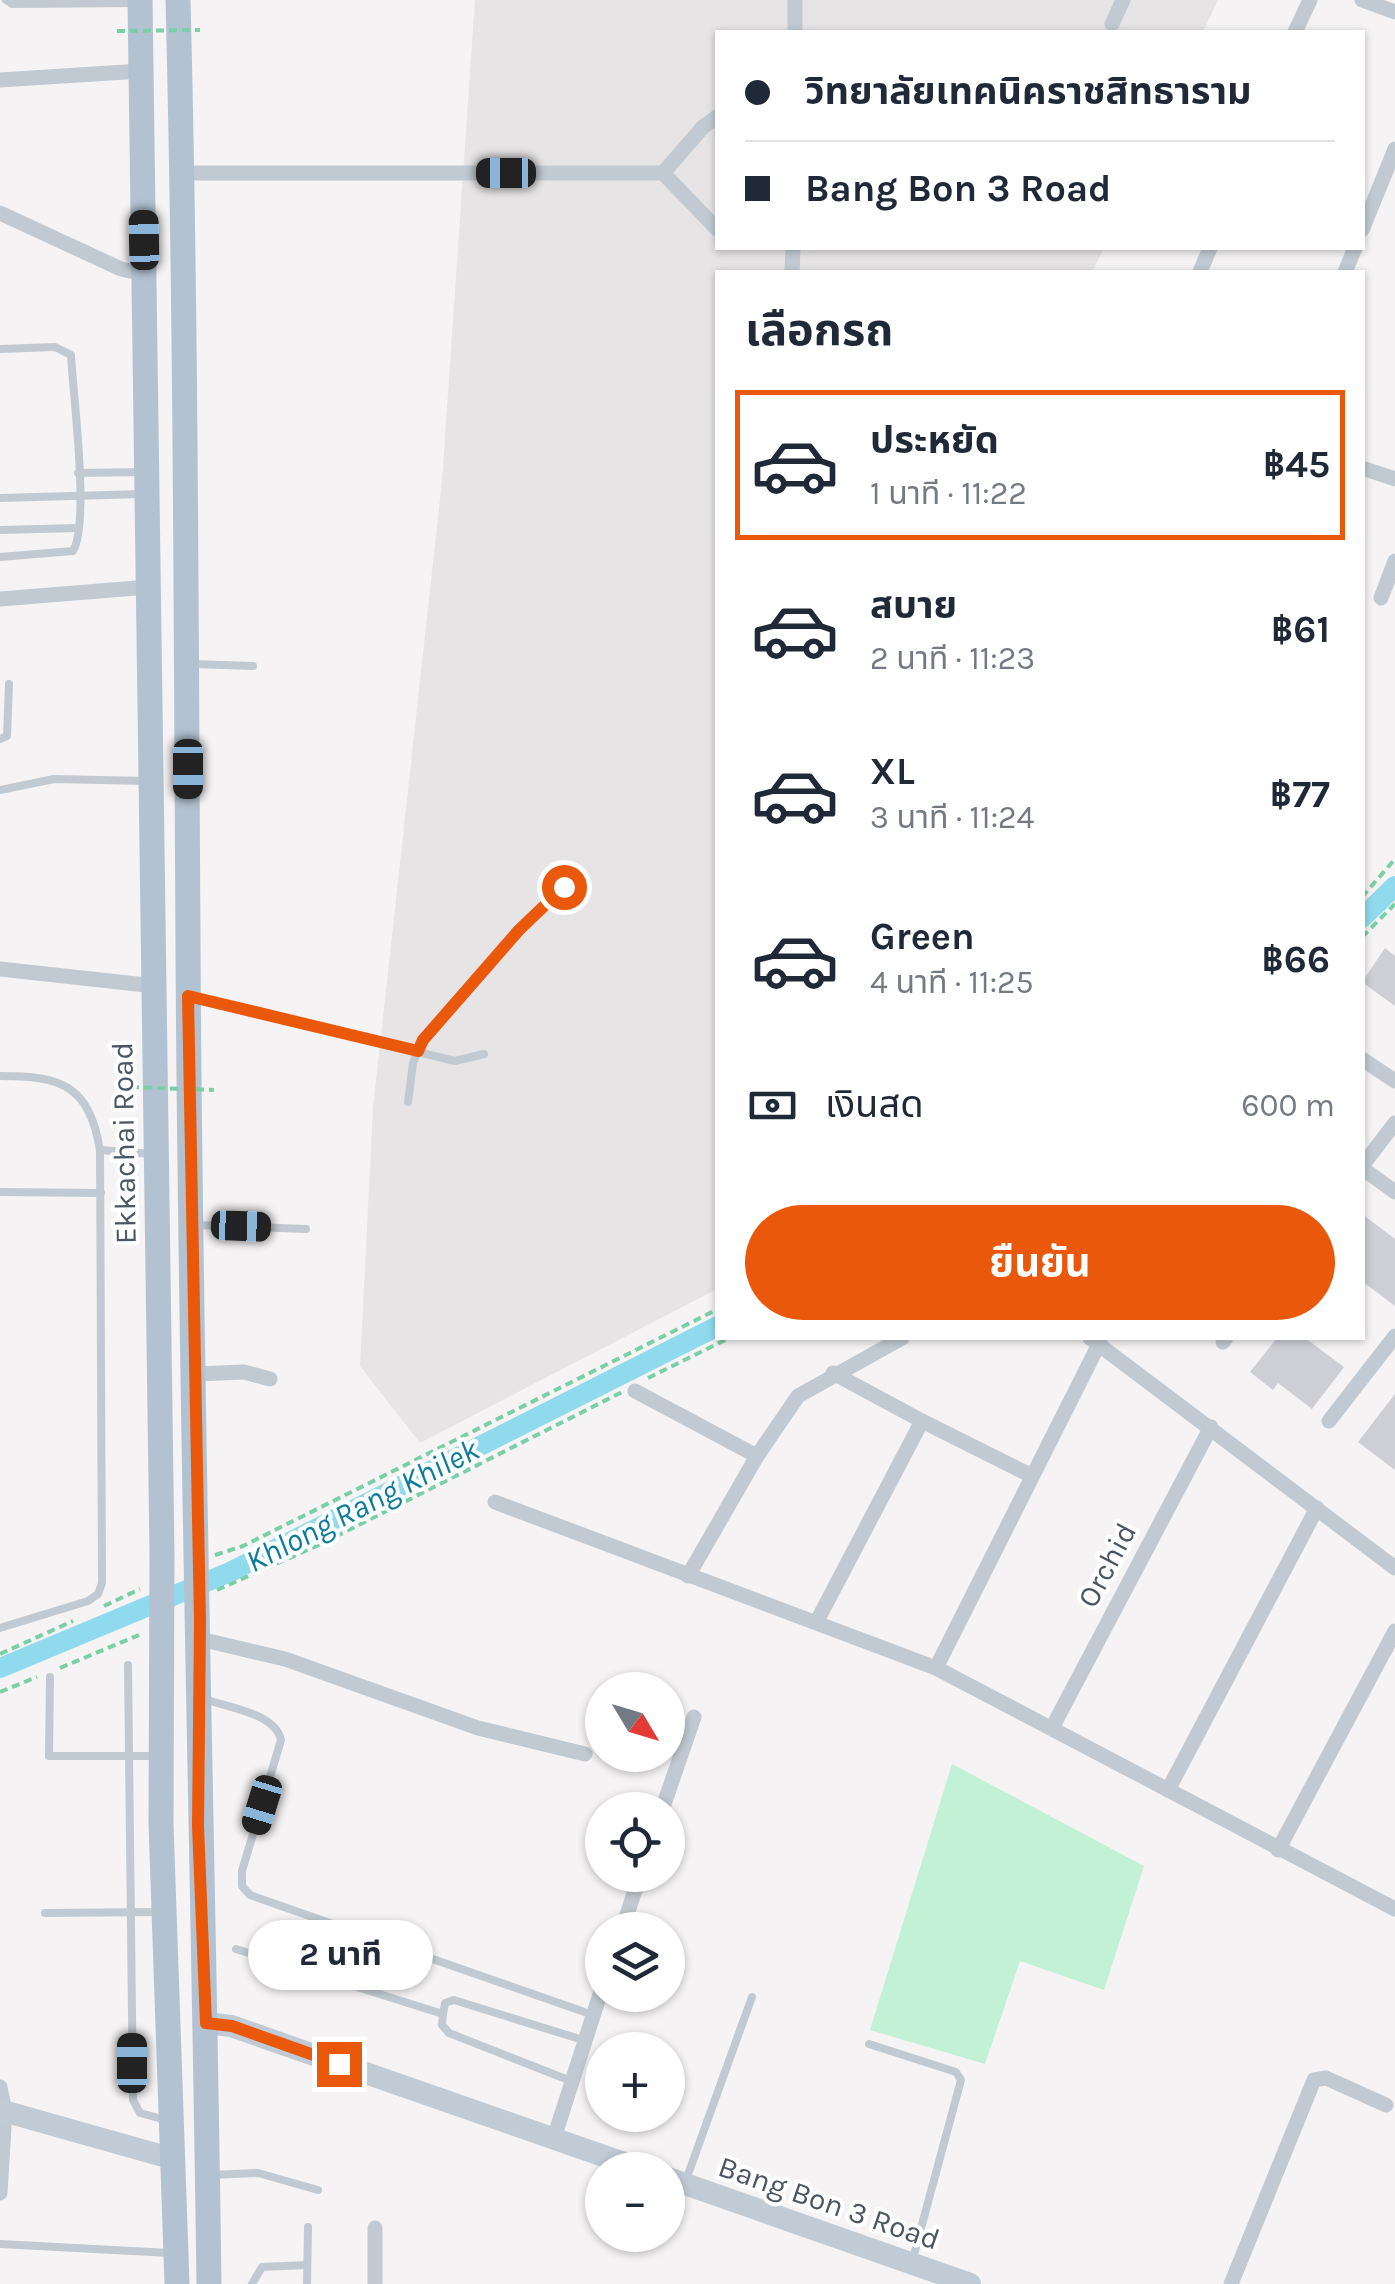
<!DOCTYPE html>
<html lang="th">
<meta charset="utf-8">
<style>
body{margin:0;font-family:Karla,"Noto Sans Thai",sans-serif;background:#f6f6f7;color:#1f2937;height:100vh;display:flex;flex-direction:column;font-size:38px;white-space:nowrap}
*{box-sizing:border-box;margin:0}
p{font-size:32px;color:#747a83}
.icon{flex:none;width:55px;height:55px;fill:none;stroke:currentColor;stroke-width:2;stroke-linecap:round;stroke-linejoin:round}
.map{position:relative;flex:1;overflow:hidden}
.sheet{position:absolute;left:715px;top:270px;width:650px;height:1070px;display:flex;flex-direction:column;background:#fff;border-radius:0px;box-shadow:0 2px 8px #0004}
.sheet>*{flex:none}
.banner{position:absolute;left:715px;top:30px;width:650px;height:220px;border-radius:0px;box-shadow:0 2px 8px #0004;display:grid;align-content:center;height:220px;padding:0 30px;background:#fff}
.needle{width:65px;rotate:128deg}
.buttons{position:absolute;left:585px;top:1672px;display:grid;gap:20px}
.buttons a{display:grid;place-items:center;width:100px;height:100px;border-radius:50%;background:#fff;box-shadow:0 2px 8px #0004;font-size:50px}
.end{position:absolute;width:45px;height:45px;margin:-22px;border:12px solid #ea580c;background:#fff;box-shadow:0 0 0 5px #fff}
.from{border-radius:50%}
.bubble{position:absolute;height:70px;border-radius:35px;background:#fff;box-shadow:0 2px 8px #0004;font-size:32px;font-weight:700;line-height:70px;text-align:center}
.car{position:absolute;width:30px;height:60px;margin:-30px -15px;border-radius:12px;box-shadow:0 0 8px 2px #0007;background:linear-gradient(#222 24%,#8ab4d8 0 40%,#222 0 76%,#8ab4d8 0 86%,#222 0)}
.banner b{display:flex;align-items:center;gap:35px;height:95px;font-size:38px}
.banner b+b{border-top:2px solid #e0e1e3}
.banner i{width:25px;height:25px;background:#1f2937}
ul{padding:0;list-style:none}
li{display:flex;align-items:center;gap:30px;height:150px;margin:0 20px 15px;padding:0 10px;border:5px solid transparent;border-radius:0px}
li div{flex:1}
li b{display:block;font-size:38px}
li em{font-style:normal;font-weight:700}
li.current{border-color:#ea580c}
li>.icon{width:90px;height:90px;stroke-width:1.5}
h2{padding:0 30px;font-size:45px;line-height:120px}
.pay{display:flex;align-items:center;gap:25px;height:110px;padding:0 30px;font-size:38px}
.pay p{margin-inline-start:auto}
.cta{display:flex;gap:20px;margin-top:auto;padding:20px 30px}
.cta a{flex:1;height:115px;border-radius:60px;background:#ea580c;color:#fff;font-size:40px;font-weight:700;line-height:115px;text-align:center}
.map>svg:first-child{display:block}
.education{fill:#e6e4e5}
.green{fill:#c3f1d5}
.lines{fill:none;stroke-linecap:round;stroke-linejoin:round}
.canal{stroke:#90daee;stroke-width:20}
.building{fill:#cdcfd5}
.path{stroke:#7ad0a6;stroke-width:4;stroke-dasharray:8 5;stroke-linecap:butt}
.lane{stroke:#c1cad2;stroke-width:8}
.street{stroke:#c1cad2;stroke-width:15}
.secondary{stroke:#c1cbd6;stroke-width:22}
.primary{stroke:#b3c2d1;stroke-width:25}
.path-bridge{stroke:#7ad0a6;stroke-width:4;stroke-dasharray:8 5;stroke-linecap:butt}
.route{stroke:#ea580c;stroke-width:12}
.labels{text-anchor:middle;stroke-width:8;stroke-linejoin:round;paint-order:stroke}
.street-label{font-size:30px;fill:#4a5661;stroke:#fff}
.water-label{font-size:32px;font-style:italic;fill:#0c7c9b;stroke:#fff}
</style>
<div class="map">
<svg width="1395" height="2284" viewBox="0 0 1395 2284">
<rect width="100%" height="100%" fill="#f5f3f3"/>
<!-- education -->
<path class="education" d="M475 0H1218L1203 32H718V248H1104L1092 272H718L717 1289 420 1443 360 1366 373 1108 442 481Z"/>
<!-- green -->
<path class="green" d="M952 1764 1144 1866 1104 1990 1020 1961 985 2064 870 2030Z"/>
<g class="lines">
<!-- canal -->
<g class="canal">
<path d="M1362 918 1395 886"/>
<path d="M0 1668 230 1572 718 1326"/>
</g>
</g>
<!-- building -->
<g class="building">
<path d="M1385 948 1395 956V1006L1362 982Z"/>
<path d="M1362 1214 1395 1239V1306L1362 1281Z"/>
<path d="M1277 1338H1305L1344 1367 1312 1409 1278 1383 1273 1390 1250 1372Z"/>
<path d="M1395 1394V1470L1358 1442Z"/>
</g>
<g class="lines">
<!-- path -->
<g class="path">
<path d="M1362 897 1395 859"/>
<path d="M1362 937 1395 904"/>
<path d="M131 1087 132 1100"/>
<path d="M648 1378 729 1338"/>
<path d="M215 1555 243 1546 718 1309"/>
<path d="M217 1590 323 1543 622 1392"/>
<path d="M104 1606 140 1589"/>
<path d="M0 1654 73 1621"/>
<path d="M60 1668 139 1635"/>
<path d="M0 1692 37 1677"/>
</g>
<!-- lane -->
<g class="lane">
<path d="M6 0 12 4 136 3"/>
<path d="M0 349 55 347 71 355C73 395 90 522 73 551L0 557"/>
<path d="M78 473 143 472"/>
<path d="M0 498 143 494"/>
<path d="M0 530 78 528"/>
<path d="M192 664 253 666"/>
<path d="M0 739 7 736 9 684"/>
<path d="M0 790 54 779 147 781"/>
<path d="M192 997 455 1061 484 1054"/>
<path d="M0 1076C60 1076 89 1084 100 1150L102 1583 98 1594 88 1601 0 1628"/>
<path d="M408 1102 413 1063 423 1040 519 929 563 887"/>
<path d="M100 1150 152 1154"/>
<path d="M0 1192 101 1193"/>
<path d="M196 1225 306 1229"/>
<path d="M128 1665 133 2100 140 2113 166 2120"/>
<path d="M50 1677 49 1756H157"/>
<path d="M204 1699C227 1707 275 1713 281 1740L242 1871V1886L250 1895 593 2015"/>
<path d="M45 1913 159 1912"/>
<path d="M236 1949 443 2014 445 2003 454 2000 586 2041"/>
<path d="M443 2014 442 2025 449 2033 571 2081"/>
<path d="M869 2044 956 2072 961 2080 913 2258"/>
<path d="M210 2175 258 2173 318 2190"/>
<path d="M686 2180 752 1997"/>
<path d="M0 2244 170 2253"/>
<path d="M252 2284 262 2267 307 2265"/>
<path d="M307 2284 308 2227"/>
</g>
<!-- street -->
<g class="street">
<path d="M1362 0 1395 12"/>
<path d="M1112 24 1123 0"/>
<path d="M795 32V0"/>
<path d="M1295 32 1310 0"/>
<path d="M0 80 141 71"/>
<path d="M182 173H663L703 127 718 116"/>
<path d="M663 173 718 230"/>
<path d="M0 213 121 269 144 274"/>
<path d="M1362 230 1395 149"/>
<path d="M792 272 793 248"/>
<path d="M1200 272 1210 248"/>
<path d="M1345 272 1355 248"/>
<path d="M1362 468 1395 479"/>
<path d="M1381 598 1395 561"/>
<path d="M0 599 149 587"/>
<path d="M0 969 155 986"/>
<path d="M1362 1059 1395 1081"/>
<path d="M1362 1166 1395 1123"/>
<path d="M1362 1168 1395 1192"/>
<path d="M1090 1338 1395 1568"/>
<path d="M1223 1342 1226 1338"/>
<path d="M833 1373 922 1421"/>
<path d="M196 1374 244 1372 270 1379"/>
<path d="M635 1391 757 1456"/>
<path d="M1329 1421 1395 1336"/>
<path d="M495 1502 936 1668 1395 1909"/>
<path d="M688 1576 757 1456 798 1396 902 1338"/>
<path d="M817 1621 922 1421 1030 1475"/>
<path d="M200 1639 285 1659 478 1728 585 1754"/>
<path d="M936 1668 1100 1342"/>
<path d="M1052 1728 1211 1427"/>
<path d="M1168 1790 1317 1508"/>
<path d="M662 1810 694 1717"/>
<path d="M1278 1850 1395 1631"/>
<path d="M622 1930 640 1875"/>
<path d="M0 2087 5 2111 0 2193"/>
<path d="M554 2138 602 1988"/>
<path d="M375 2284V2228"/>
<path d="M1231 2284 1314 2080 1326 2078 1386 2105"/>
</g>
<!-- secondary -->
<g class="secondary">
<path d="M206 2023 231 2026 644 2170"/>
<path d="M0 2110 170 2158"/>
<path d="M668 2178 970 2284"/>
</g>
<!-- primary -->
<g class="primary">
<path d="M140 0 162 1554 161 1824 177 2284"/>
<path d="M178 0C186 314 186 627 188 941 190 1389 203 1836 209 2284"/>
</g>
<!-- path-bridge -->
<g class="path-bridge">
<path d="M117 31 200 30"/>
<path d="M131 1087 214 1090"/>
</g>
</g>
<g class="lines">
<!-- route -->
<path class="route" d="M339 2064 232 2026 206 2023 198 1826 200 1621 188 996 418 1051 423 1040 519 930 564 887"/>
</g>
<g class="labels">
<!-- street labels -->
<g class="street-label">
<text transform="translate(124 1143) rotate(-91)" y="10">Ekkachai Road</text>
<text transform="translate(1107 1565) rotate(-62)" y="10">Orchid</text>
<text transform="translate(829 2203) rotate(19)" y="10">Bang Bon 3 Road</text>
</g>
<!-- water labels -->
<g class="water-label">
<text transform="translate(362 1505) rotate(-27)" y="11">Khlong Rang Khilek</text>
</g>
</g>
</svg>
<div class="buttons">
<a><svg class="needle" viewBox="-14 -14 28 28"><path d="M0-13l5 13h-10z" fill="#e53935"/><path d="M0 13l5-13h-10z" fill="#747a83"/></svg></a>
<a><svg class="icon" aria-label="locate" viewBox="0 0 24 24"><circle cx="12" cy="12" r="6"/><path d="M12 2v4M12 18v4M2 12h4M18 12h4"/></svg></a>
<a><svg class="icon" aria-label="layers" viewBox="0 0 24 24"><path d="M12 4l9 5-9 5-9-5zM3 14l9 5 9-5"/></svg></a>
<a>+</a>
<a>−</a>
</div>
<i class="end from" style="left:564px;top:887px"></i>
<i class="end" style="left:339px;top:2064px"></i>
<div class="bubble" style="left:248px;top:1920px;width:185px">2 นาที</div>
<i class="car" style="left:506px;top:173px;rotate:270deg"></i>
<i class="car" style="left:144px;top:240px;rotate:359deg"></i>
<i class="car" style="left:188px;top:769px;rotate:180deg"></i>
<i class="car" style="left:241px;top:1226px;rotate:92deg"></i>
<i class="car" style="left:262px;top:1805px;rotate:197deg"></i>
<i class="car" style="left:132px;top:2063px;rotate:0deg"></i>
<div class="banner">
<b><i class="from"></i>วิทยาลัยเทคนิคราชสิทธาราม</b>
<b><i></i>Bang Bon 3 Road</b>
</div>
<section class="sheet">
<h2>เลือกรถ</h2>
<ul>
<li class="current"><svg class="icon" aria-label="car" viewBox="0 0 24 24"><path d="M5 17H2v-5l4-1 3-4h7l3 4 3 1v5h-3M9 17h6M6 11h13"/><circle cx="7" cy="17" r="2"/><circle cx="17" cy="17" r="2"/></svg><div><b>ประหยัด</b><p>1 นาที · 11:22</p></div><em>฿45</em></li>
<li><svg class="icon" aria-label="car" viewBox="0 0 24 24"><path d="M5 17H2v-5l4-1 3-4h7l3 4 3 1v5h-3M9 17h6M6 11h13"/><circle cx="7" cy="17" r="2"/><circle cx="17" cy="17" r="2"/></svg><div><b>สบาย</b><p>2 นาที · 11:23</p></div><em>฿61</em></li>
<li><svg class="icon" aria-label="car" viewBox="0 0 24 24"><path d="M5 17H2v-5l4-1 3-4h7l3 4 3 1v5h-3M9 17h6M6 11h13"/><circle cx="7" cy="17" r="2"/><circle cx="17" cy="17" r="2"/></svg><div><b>XL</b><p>3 นาที · 11:24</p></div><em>฿77</em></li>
<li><svg class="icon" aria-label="car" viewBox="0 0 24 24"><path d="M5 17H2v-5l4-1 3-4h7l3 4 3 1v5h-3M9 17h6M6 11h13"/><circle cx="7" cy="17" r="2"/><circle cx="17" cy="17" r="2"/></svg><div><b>Green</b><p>4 นาที · 11:25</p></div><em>฿66</em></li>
</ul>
<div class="pay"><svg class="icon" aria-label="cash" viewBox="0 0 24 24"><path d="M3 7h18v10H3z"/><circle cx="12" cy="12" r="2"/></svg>เงินสด<p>600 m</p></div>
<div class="cta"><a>ยืนยัน</a></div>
</section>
</div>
